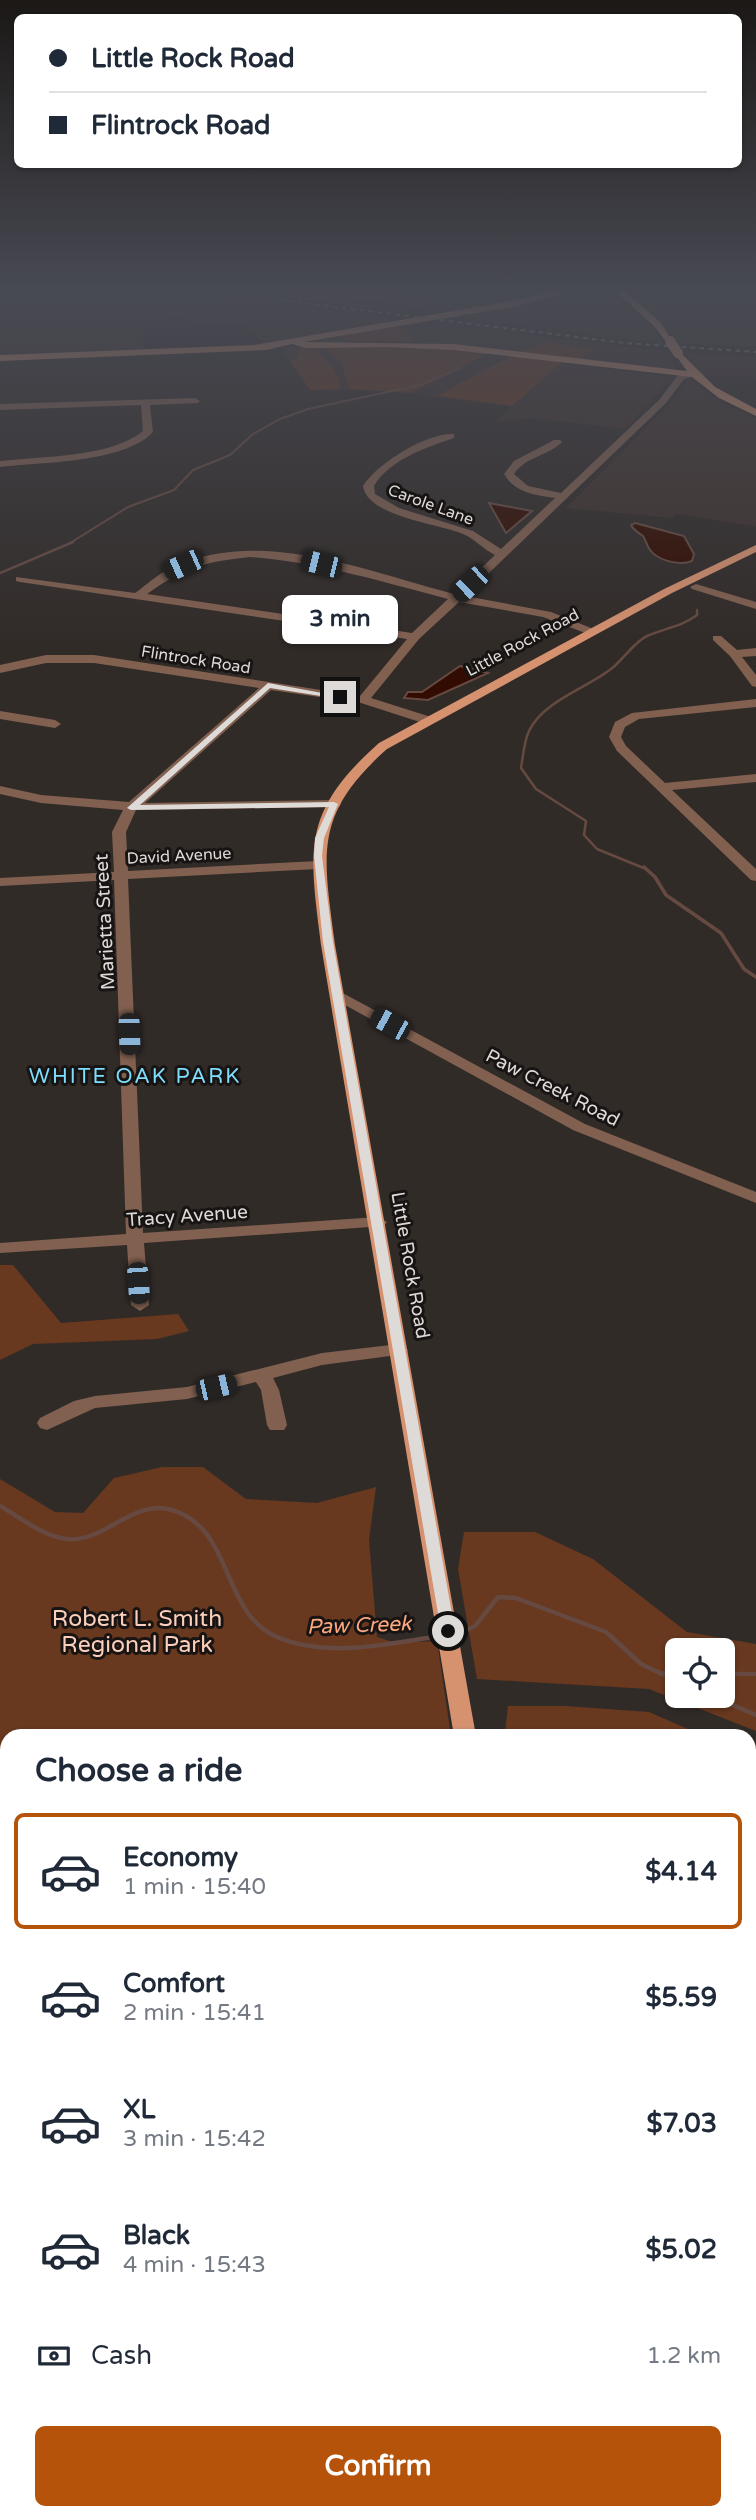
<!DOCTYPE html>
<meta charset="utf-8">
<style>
body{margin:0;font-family:"Varela Round",sans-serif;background:#f6f6f7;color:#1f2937;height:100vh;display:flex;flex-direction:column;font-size:26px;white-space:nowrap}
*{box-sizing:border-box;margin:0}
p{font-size:23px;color:#747a83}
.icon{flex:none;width:38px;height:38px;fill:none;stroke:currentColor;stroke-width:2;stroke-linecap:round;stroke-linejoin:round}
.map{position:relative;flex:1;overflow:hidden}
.drawer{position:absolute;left:0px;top:1729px;width:756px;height:791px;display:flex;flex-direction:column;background:#fff;border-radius:21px 21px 0 0;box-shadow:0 2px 5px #0004}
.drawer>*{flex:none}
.top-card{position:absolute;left:14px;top:14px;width:728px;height:154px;border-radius:10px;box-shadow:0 2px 5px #0004;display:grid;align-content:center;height:154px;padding:0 35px;background:#fff}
.buttons{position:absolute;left:665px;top:1638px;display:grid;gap:14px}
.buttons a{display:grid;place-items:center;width:70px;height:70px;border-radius:10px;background:#fff;box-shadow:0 2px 5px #0004;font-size:35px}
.end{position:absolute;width:32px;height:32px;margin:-16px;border:9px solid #dedad8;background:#111;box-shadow:0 0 0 4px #111}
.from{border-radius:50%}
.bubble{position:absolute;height:49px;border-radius:10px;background:#fff;box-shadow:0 2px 5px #0004;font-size:23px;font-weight:700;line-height:49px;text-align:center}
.car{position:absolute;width:21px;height:42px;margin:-21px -10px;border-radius:9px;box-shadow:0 0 5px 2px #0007;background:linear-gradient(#222 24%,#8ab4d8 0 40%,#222 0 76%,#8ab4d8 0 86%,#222 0)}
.top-card b{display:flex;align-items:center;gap:24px;height:66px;font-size:26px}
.top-card b+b{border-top:2px solid #e0e1e3}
.top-card i{width:18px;height:18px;background:#1f2937}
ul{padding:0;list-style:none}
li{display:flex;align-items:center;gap:21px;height:116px;margin:0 14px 10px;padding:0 21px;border:4px solid transparent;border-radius:10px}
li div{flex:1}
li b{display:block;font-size:26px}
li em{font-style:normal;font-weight:700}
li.on{border-color:#b45309}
li>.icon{width:63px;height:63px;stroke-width:1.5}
h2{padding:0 35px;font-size:32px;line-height:84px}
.pay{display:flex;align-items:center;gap:18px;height:77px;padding:0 35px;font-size:26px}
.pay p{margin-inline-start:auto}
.cta{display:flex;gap:14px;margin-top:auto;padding:14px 35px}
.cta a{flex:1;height:80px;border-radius:10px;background:#b45309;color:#fff;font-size:28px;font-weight:700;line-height:80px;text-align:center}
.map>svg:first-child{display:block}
.built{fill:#3f322d}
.green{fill:#68381f;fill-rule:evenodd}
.water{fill:#320c00;stroke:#664a41;stroke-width:2}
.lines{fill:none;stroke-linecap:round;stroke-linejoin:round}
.stream-far3{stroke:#664a41;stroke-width:2}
.stream-far2{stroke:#664a41;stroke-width:2.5}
.stream-far1{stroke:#664a41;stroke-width:3.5}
.stream{stroke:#664a41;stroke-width:4.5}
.minor{fill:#816050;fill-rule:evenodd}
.major{fill:#d6916f;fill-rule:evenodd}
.rail{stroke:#8d8886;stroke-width:2;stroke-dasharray:4.5 4.5;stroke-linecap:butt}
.major-bridge{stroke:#d6916f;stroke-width:10}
.route{fill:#dedad8}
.labels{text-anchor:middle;stroke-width:6;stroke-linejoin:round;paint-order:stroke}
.far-street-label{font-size:16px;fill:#dedad8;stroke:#171413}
.street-label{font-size:19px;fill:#dedad8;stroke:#171413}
.neighbourhood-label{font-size:21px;letter-spacing:2px;fill:#7edffd;stroke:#171413}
.water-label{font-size:21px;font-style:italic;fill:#fda87f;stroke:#171413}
.near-park-label{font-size:23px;fill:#fbcfbb;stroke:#171413}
</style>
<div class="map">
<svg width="756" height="2520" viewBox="0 0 756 2520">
<rect width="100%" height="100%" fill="#312b28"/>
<!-- built -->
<g class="built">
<path d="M0 290H171L405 320 264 343 242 323 189 325 186 318 141 320 144 349 0 354Z"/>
<path d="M381 290H556L444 313Z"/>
<path d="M581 290H608L652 327 663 344 451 317 552 299Z"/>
<path d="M626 290H756V347L680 344Z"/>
<path d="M423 322 669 352 676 369 666 371 455 345 381 341 306 342Z"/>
<path d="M348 345 417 346 673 377 625 429 531 418 495 422 511 406 382 390H310L280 347Z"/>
<path d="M686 353 756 357V377L702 376Z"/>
<path d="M689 379 720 402 756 418V526L676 514 673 518 566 508 672 402Z"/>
</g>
<!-- green -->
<g class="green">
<path d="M266 290H384L428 307 332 297 377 308H370L296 298 295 293Z"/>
<path d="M394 327 404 328 415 342 348 341 340 336Z"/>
<path d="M539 343 542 342 593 349 579 360 522 352Z"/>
<path d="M390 345 490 352 410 393 350 389 341 362 322 346Z"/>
<path d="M310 347C328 358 336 367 341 389L310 390 290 361 297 357 299 348Z"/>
<path d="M513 355 562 362 512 406 437 396Z"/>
<path d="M0 1265H13L61 1323 178 1314 189 1331 157 1339 33 1344 0 1360Z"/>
<path d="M162 1467H203L246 1499 317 1503 376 1487 369 1540 377 1637 396 1643 437 1641 451 1736H7V1900L0 1904V1479L55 1512 83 1513 114 1478Z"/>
<path d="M464 1532H535L593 1559 687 1632 756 1644V1731L649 1689 477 1679 458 1569ZM677 1650H723V1696H677Z"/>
<path d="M508 1706H565L649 1712 704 1736H535L505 1732Z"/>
<path d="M749 1757 756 1761V2520H318L321 2513H749Z"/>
<path d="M0 2347 7 2348V2513H211L232 2520H0Z"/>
</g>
<!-- water -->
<g class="water">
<path d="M489 503 532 511 506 533Z"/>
<path d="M635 523 684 536 694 554 692 561C681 566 659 561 651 551 647 547 646 540 643 536 638 532 634 531 631 525Z"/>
<path d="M460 666 488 673 428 700 404 698 408 692H422Z"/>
</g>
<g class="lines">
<!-- stream-far3 -->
<path class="stream-far3" d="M70 543 128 507 174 490 193 470 230 455 253 434 280 419 308 409 420 385 461 368"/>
<!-- stream-far2 -->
<g class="stream-far2">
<path d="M0 573 73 542"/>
<path d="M646 869 597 849 584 835 586 821 536 789 521 768C523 757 524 741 529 731 543 701 587 688 611 669 623 660 634 642 647 636 665 628 681 627 697 615V610"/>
</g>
<!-- stream-far1 -->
<path class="stream-far1" d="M644 867 655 877 666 895 721 933 744 969 756 977"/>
<!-- stream -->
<g class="stream">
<path d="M0 1506C21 1518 42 1536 67 1539 103 1543 132 1501 168 1509 234 1524 220 1613 277 1637 328 1659 389 1643 441 1636"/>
<path d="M456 1635 475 1626 498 1597 516 1598 606 1632 641 1664 677 1681"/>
<path d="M664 1673 677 1671"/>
<path d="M723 1674H756"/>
<path d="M712 1696 756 1715"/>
</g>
<!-- minor -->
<g class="minor">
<path d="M692 371 697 374 695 376 684 379 666 403 465 596 551 612 596 630V634H588L543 617 459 602 419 639 371 698 431 717V723H423L361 703 271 690 145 803 334 800 341 804 339 807 136 810 126 832 128 871 318 861 325 865 318 869 128 879 143 1233 378 1217 387 1222 384 1226 144 1243 149 1305 140 1311 131 1305 127 1245 0 1253V1243L126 1234 114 880 0 886V878L114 872 112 832 123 810 41 803 0 794V786L41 795 129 802 259 688 94 663H46L0 673V665L46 655H94L360 696 407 639 20 582 16 581V577L135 593C146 585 158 574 171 568 260 526 365 571 454 594L495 555C483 549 475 539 463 534 437 523 368 517 363 486 377 463 428 432 454 434V438C427 447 389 460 374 486L375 494 399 508 473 531 501 549 555 498C535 495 515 493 504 474L514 461 554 440H560L562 442C548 456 525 457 514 474L528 486 561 493 660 399 678 375ZM250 557C319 562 382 582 448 599L412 633 147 594C185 567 204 562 250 557Z"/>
<path d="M195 398 200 401 198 403 150 405 153 432C124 463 41 462 0 467V461C41 456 110 458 143 431L141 405 0 410V404Z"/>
<path d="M696 584 756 602V609L692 589 690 587Z"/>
<path d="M713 636H721L737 650 756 648V656L742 657 756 675V687L752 686 730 656 713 640Z"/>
<path d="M756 699V707L639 719 625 727 621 737 626 746 665 783 756 774V782L672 790 756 869V881L751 880 617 751 609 737 615 722 632 713Z"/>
<path d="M0 711 55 720 61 724 55 728 0 719Z"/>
<path d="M339 991 585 1124 756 1192V1203L573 1130 334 999 331 996Z"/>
<path d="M399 1344 408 1350 405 1354 322 1365 273 1378 279 1390 287 1425 284 1430H270L267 1425 261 1390 256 1382 187 1399 95 1408 47 1430 40 1428 37 1423 40 1418 74 1401 95 1396 187 1387 322 1353Z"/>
</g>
<!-- major -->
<g class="major">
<path d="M560 290H573L517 306 304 342 454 344 687 371 674 353 678 350 715 387 756 409V416L719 398 692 377 454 350 388 347 306 348 292 344 266 350 0 361V355L254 345 517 300Z"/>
<path d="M614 290H623L661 323 673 343H667L655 327Z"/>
<path d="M756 545V552L672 593 387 749C313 815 323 853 335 945L476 1736H454L321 945C309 849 301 812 379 743L664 589Z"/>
<path d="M282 2513H312L310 2520H280Z"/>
</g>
<!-- rail -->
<path class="rail" d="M199 290 625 343 756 352"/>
<!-- major-bridge -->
<path class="major-bridge" d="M670 341 678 353"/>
</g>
<!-- sky -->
<linearGradient id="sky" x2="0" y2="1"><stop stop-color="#1b1816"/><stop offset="0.45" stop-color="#484a53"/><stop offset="1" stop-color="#484a53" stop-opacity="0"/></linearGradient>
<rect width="756" height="643" fill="url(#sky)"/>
<!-- route -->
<path class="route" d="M268 683 344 697 340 699 270 688 140 805 334 802 338 804 324 838 322 856 333 942 455 1631 448 1636 441 1631 323 942 314 856 315 838 329 807 131 810 127 808Z"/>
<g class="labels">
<!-- far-street labels -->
<g class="far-street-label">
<text transform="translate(431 504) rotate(20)" y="6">Carole Lane</text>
<text transform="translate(522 642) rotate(-28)" y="6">Little Rock Road</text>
<text transform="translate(196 659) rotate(9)" y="6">Flintrock Road</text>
<text transform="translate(179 855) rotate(-3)" y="6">David Avenue</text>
</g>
<!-- street labels -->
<g class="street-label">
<text transform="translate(104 922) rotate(-93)" y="7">Marietta Street</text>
<text transform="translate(553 1087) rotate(27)" y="7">Paw Creek Road</text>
<text transform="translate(187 1215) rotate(-4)" y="7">Tracy Avenue</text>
<text transform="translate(411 1265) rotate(80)" y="7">Little Rock Road</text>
</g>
<!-- neighbourhood labels -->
<g class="neighbourhood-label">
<text x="135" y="1083">WHITE OAK PARK</text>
</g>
<!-- water labels -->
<g class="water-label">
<text transform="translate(359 1625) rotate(-2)" y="7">Paw Creek</text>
</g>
<!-- near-park labels -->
<g class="near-park-label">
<text x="137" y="1626">Robert L. Smith<tspan x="137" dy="26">Regional Park</tspan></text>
</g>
</g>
</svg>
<div class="buttons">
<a><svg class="icon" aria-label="locate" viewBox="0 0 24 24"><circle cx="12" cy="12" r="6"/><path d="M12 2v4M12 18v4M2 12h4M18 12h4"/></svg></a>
</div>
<i class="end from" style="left:448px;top:1631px"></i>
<i class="end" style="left:340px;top:697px"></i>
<div class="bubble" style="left:282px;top:595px;width:116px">3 min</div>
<i class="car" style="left:321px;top:564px;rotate:284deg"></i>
<i class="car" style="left:183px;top:565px;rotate:246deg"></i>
<i class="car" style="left:470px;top:584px;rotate:226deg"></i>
<i class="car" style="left:390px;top:1024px;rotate:299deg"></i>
<i class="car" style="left:129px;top:1034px;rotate:178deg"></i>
<i class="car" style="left:138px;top:1283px;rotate:176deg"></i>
<i class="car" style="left:216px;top:1387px;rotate:77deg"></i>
<div class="top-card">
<b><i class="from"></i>Little Rock Road</b>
<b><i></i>Flintrock Road</b>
</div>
<section class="drawer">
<h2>Choose a ride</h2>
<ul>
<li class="on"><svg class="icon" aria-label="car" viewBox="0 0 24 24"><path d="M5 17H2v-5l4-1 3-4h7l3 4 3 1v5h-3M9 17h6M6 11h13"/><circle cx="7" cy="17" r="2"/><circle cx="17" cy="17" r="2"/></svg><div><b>Economy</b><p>1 min · 15:40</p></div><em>$4.14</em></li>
<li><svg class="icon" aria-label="car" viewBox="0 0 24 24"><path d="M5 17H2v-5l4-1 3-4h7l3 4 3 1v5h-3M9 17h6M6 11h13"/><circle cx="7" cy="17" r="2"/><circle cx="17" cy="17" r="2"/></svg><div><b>Comfort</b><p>2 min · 15:41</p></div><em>$5.59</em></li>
<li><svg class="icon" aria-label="car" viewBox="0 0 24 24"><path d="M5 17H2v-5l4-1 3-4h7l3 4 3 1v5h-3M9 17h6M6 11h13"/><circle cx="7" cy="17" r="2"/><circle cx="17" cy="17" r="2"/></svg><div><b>XL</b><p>3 min · 15:42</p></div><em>$7.03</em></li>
<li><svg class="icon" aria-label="car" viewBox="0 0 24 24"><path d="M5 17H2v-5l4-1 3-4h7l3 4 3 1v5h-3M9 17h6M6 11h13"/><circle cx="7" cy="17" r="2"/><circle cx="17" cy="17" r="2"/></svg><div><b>Black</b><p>4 min · 15:43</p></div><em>$5.02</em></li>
</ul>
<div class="pay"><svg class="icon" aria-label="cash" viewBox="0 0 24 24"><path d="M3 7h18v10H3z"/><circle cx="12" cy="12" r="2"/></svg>Cash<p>1.2 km</p></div>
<div class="cta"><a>Confirm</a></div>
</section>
</div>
